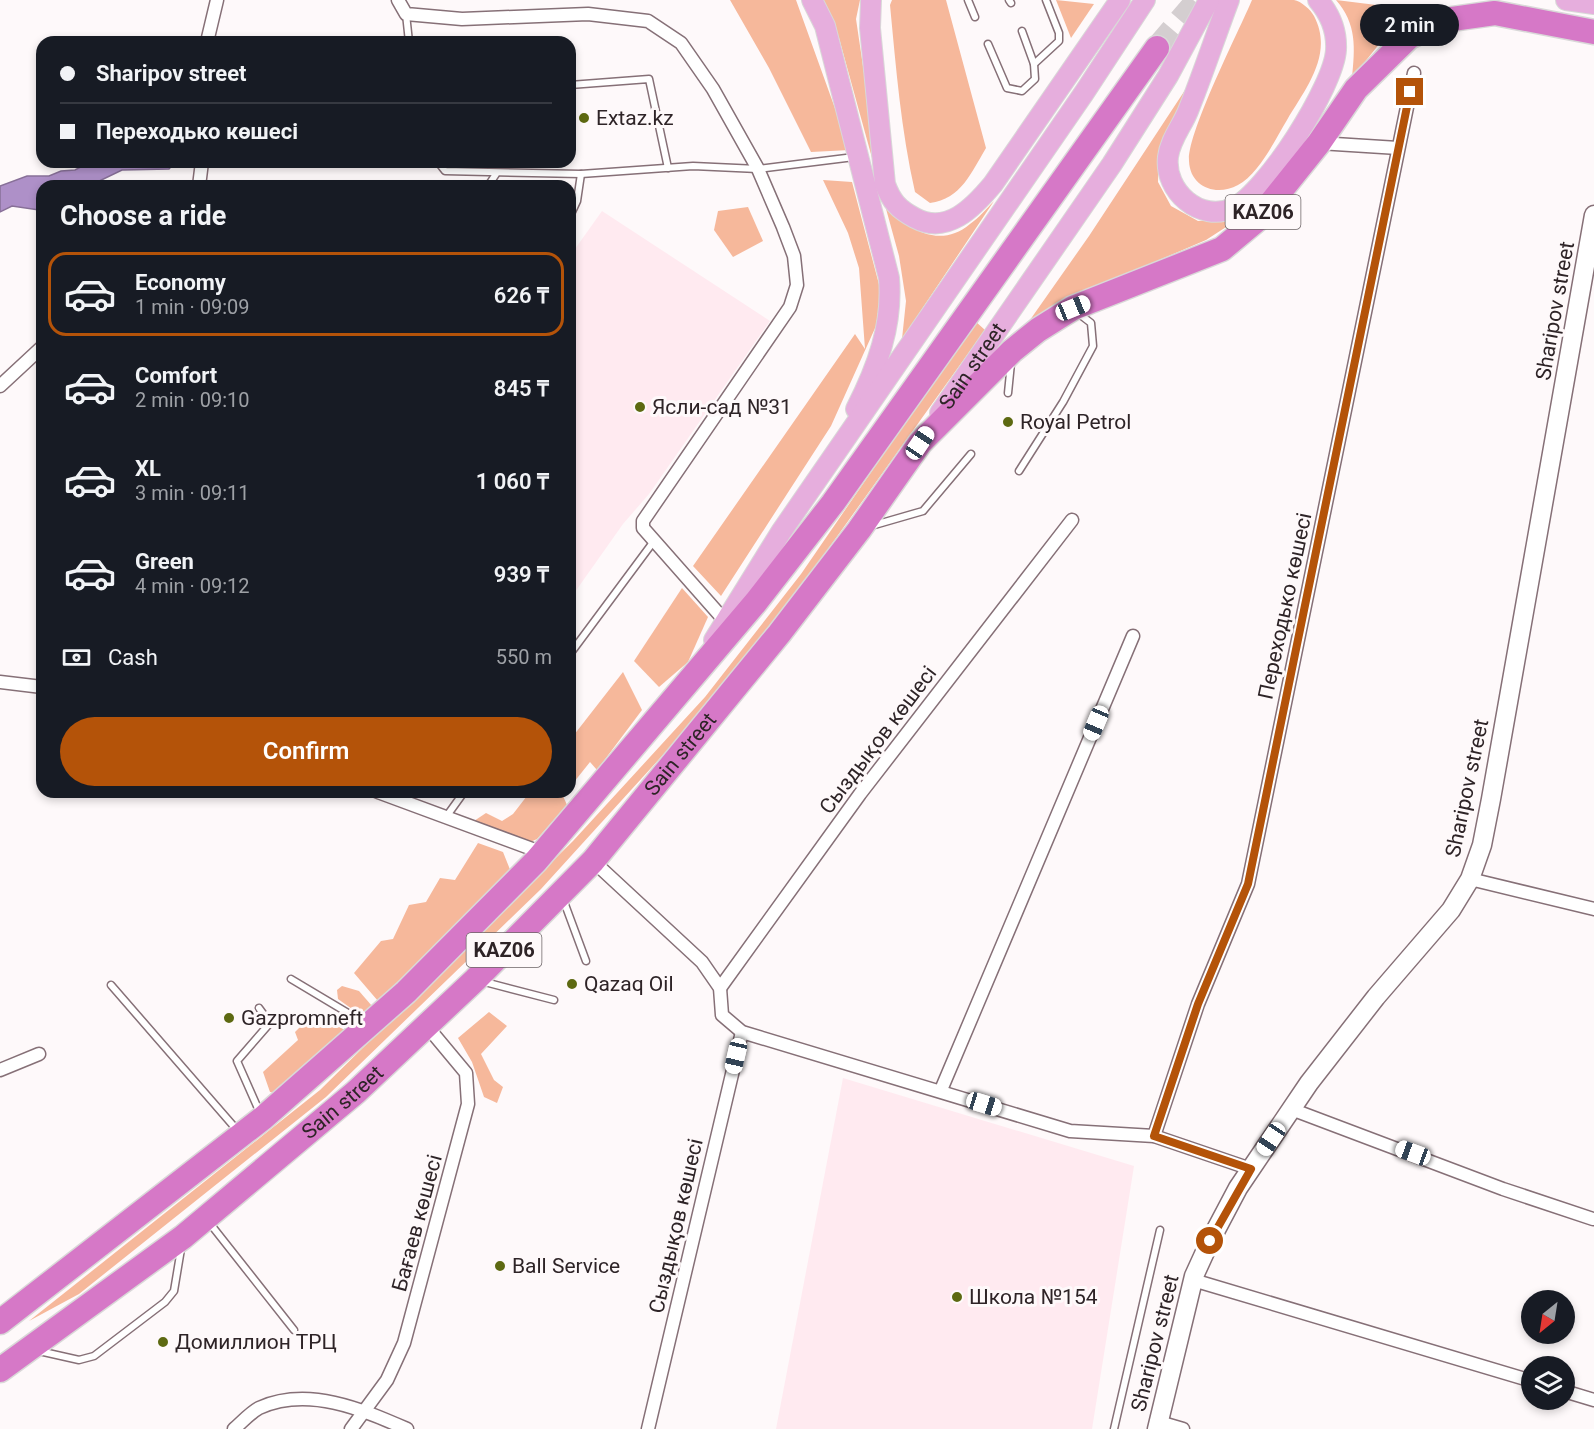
<!DOCTYPE html>
<meta charset="utf-8">
<style>
body{margin:0;font-family:Roboto,sans-serif;background:#242831;color:#f1f3f6;height:100vh;display:flex;flex-direction:column;font-size:22px;white-space:nowrap}
*{box-sizing:border-box;margin:0}
p{font-size:20px;color:#9ea1a6}
.icon{flex:none;width:33px;height:33px;fill:none;stroke:currentColor;stroke-width:2;stroke-linecap:round;stroke-linejoin:round}
.map{position:relative;flex:1;overflow:hidden}
.details{position:absolute;left:36px;top:180px;width:540px;height:618px;display:flex;flex-direction:column;background:#171b24;border-radius:18px;box-shadow:0 3px 9px #0003}
.details>*{flex:none}
.hud{position:absolute;left:36px;top:36px;width:540px;height:132px;border-radius:18px;box-shadow:0 3px 9px #0003;display:grid;align-content:center;height:132px;padding:0 24px;background:#171b24}
.needle{width:39px;rotate:210deg}
.controls{position:absolute;left:1521px;top:1290px;display:grid;gap:12px}
.controls a{display:grid;place-items:center;width:54px;height:54px;border-radius:50%;background:#171b24;box-shadow:0 3px 9px #0003;font-size:30px}
.end{position:absolute;width:27px;height:27px;margin:-14px;border:8px solid #b45309;background:#fff;box-shadow:0 0 0 3px #fff}
.from{border-radius:50%}
.bubble{position:absolute;height:42px;border-radius:21px;background:#171b24;box-shadow:0 3px 9px #0003;font-size:20px;font-weight:600;line-height:42px;text-align:center}
.car{position:absolute;width:18px;height:36px;margin:-18px -9px;border-radius:8px;box-shadow:0 0 4px 2px #0007;background:linear-gradient(#fff 24%,#345 0 40%,#fff 0 76%,#345 0 86%,#fff 0)}
.hud b{display:flex;align-items:center;gap:21px;height:57px;font-size:22px}
.hud b+b{border-top:2px solid #363941}
.hud i{width:15px;height:15px;background:#f1f3f6}
ul{padding:0;list-style:none}
li{display:flex;align-items:center;gap:18px;height:84px;margin:0 12px 9px;padding:0 12px;border:3px solid transparent;border-radius:18px}
li div{flex:1}
li b{display:block;font-size:22px}
li em{font-style:normal;font-weight:600}
li.on{border-color:#b45309}
li>.icon{width:54px;height:54px;stroke-width:1.5}
h2{padding:0 24px;font-size:27px;line-height:72px}
.pay{display:flex;align-items:center;gap:15px;height:66px;padding:0 24px;font-size:22px}
.pay p{margin-inline-start:auto}
.action{display:flex;gap:12px;margin-top:auto;padding:12px 24px}
.action a{flex:1;height:69px;border-radius:36px;background:#b45309;color:#fff;font-size:24px;font-weight:600;line-height:69px;text-align:center}
.map>svg:first-child{display:block}
.built{fill:#ffeaf0}
.green{fill:#f6b89b}
.water{fill:#ae90c8;stroke:#887098;stroke-width:1.5}
.lines{fill:none;stroke-linecap:round;stroke-linejoin:round}
.highway-tunnel{stroke:#d4ced0;stroke-width:24;stroke-dasharray:24 12;stroke-linecap:butt}
.lane-casing{stroke:#867077;stroke-width:9}
.street-casing{stroke:#867077;stroke-width:15}
.secondary-casing{stroke:#867077;stroke-width:21}
.primary-casing{stroke:#d9d8d8;stroke-width:22}
.highway-casing{stroke:#d9d8d8;stroke-width:27}
.lane{stroke:#fff;stroke-width:6}
.street{stroke:#fff;stroke-width:12}
.secondary{stroke:#fff;stroke-width:18}
.primary{stroke:#e6aedd;stroke-width:20}
.highway{stroke:#d678c7;stroke-width:24}
.route{stroke:#b45309;stroke-width:8}
.poi-dot{fill:#5d6911;stroke:#fef9fa;stroke-width:2}
.labels{text-anchor:middle;stroke-width:6;stroke-linejoin:round;paint-order:stroke}
.shield{fill:#fef9fa;stroke:#6c6466;stroke-width:1.5}
.shield-label{font-size:20px;font-weight:bold;fill:#2e2427}
.poi-label{font-size:21px;fill:#2e2427;stroke:#fef9fa;text-anchor:start}
.street-label{font-size:21px;fill:#2e2427;stroke:#fef9fa}
</style>
<div class="map">
<svg width="1594" height="1429" viewBox="0 0 1594 1429">
<rect width="100%" height="100%" fill="#fef9fa"/>
<!-- built -->
<g class="built">
<path d="M602 211 770 321 649 494 623 524 570 599V256Z"/>
<path d="M843 1078 1134 1166 1092 1429H776Z"/>
</g>
<!-- green -->
<g class="green">
<path d="M730 0H796L850 150 811 152 769 68Z"/>
<path d="M820 0H860L856 19 883 201C904 227 938 251 970 224 979 218 986 209 994 201L902 339 906 301 899 256 839 38Z"/>
<path d="M892 0H946L986 148C971 173 961 199 930 203L915 192C901 130 896 68 890 5Z"/>
<path d="M1056 0 1094 4 1071 38Z"/>
<path d="M1252 0C1266 0 1280 0 1294 0 1301 1 1311 10 1314 16 1334 54 1306 88 1287 120 1275 140 1259 174 1238 185 1216 197 1190 187 1189 161 1187 133 1239 31 1252 0Z"/>
<path d="M1336 0 1441 13 1402 29 1380 43 1352 78C1355 48 1357 24 1336 0Z"/>
<path d="M1191 81 1159 153 1158 182 1171 206 1198 221 1240 218 1206 240 1073 297 1018 337 1089 236Z"/>
<path d="M823 180 852 182 881 292 876 326 831 426 721 596 693 566 855 334 865 349 859 268 848 233Z"/>
<path d="M748 207 763 241 733 257 714 230 718 211Z"/>
<path d="M975 321 985 330 808 577 712 701 541 889 326 1097 79 1294 29 1321 320 1090 573 841 705 697 801 574Z"/>
<path d="M682 588 708 617 688 662 659 687 634 661Z"/>
<path d="M623 672 642 710 597 770 590 762 570 787V740Z"/>
<path d="M530 792H566L563 796 567 805 537 839 528 843 474 821 486 813 502 821 513 814Z"/>
<path d="M478 843 503 852 511 872 378 1001 354 973 381 941 393 939 409 905 426 902 440 878 455 880Z"/>
<path d="M342 986 359 991 372 1006 368 1011 359 1014 338 999 337 990Z"/>
<path d="M489 1012 507 1026 481 1054 494 1080 503 1087 497 1103 484 1097 472 1062 458 1038Z"/>
<path d="M309 1018 327 1021 347 1031 276 1093 270 1092 263 1072 298 1040 295 1032Z"/>
</g>
<!-- water -->
<path class="water" d="M90 162H175L169 169 122 170 89 186H42V208L39 210 12 206 0 212V186L27 176H49L61 171 75 170Z"/>
<g class="lines">
<!-- highway-tunnel -->
<path class="highway-tunnel" d="M1157 48 1198 0"/>
<!-- lane casing -->
<g class="lane-casing">
<g id="lane">
<path d="M968 0 975 17"/>
<path d="M1009 0 1011 3"/>
<path d="M406 14 409 42"/>
<path d="M988 44 1007 88 1022 91 1035 79 1034 64 1022 31"/>
<path d="M1034 64 1059 41V33L1046 0"/>
<path d="M570 85 649 79 668 168"/>
<path d="M438 162 445 171 581 174 693 166 758 169 854 157"/>
<path d="M488 186 496 174"/>
<path d="M570 216 577 201 581 174"/>
<path d="M1008 393 1011 363"/>
<path d="M1019 471 1063 402 1093 346 1091 323 1078 313"/>
<path d="M871 526 923 511 971 454"/>
<path d="M570 654 654 541"/>
<path d="M446 817 464 792"/>
<path d="M563 899 586 961"/>
<path d="M291 979 363 1022"/>
<path d="M481 981 554 1000"/>
<path d="M111 985 237 1130"/>
<path d="M259 1008 270 1023 237 1061 260 1113"/>
<path d="M208 1221 294 1330"/>
<path d="M39 1351 79 1360 94 1356 165 1302 174 1291 181 1249"/>
<path d="M1114 1429 1160 1230"/>
</g>
</g>
<!-- street casing -->
<g class="street-casing">
<g id="street">
<path d="M398 0 406 14 462 19 588 14 648 21 681 43 713 89 758 169 783 227 794 256 797 285 790 307 643 521V528L725 621"/>
<path d="M207 42 217 0"/>
<path d="M1319 143 1398 148"/>
<path d="M199 186 202 162"/>
<path d="M0 386 42 347"/>
<path d="M0 682 42 687"/>
<path d="M378 792 543 853"/>
<path d="M593 861 702 962 720 988 722 1015 742 1032 1070 1131 1154 1136 1251 1169"/>
<path d="M1470 879 1594 909"/>
<path d="M720 988 860 794 1072 520"/>
<path d="M0 1070 39 1054"/>
<path d="M941 1090 1133 636"/>
<path d="M1291 1109 1503 1189 1593 1219"/>
<path d="M1154 1136 1198 1004 1248 884 1414 73"/>
<path d="M1193 1280 1532 1381"/>
<path d="M1564 1391 1594 1400"/>
<path d="M1159 1422 1183 1429"/>
<path d="M234 1429C242 1422 250 1413 259 1408 308 1386 361 1409 407 1429"/>
<path d="M351 1429 387 1380 404 1343 468 1104 466 1073 426 1025"/>
<path d="M648 1429 742 1032"/>
</g>
</g>
<!-- secondary casing -->
<g class="secondary-casing">
<path id="secondary" d="M1157 1429 1194 1276 1210 1241 1238 1188 1309 1083 1376 997 1451 910 1470 879 1482 845 1491 799 1594 215"/>
</g>
<!-- primary casing -->
<g class="primary-casing">
<g id="primary">
<path d="M812 0 825 26 889 278C893 325 877 368 856 409"/>
<path d="M871 0 870 28 885 184C891 201 898 209 915 218 947 235 973 208 993 184L1120 0"/>
<path d="M1229 0C1215 37 1203 74 1188 111 1182 126 1170 140 1168 157 1164 191 1200 223 1233 208 1266 193 1334 86 1336 50 1337 31 1330 14 1318 0"/>
<path d="M1566 0 1594 4"/>
<path id="s1" d="M940 413 1112 164 1168 76 1209 0"/>
<path d="M714 640 781 532 1084 93 1145 0"/>
</g>
</g>
<!-- highway casing -->
<g class="highway-casing">
<g id="highway">
<path d="M0 1322 263 1118 406 992 536 861 756 602 833 503 1157 48"/>
<path id="s2" d="M0 1370 183 1237 356 1092 475 980 593 861 779 634 859 530 920 443 1012 351 1038 330 1073 308 1222 249 1258 219 1319 143 1356 89 1409 37 1445 20 1495 13 1594 32"/>
</g>
</g>
<!-- lane -->
<use href="#lane" class="lane"/>
<!-- street -->
<use href="#street" class="street"/>
<!-- secondary -->
<use href="#secondary" class="secondary"/>
<!-- primary -->
<use href="#primary" class="primary"/>
<!-- highway -->
<use href="#highway" class="highway"/>
</g>
<g class="lines">
<!-- route -->
<path class="route" d="M1210 1241 1251 1169 1154 1136 1198 1004 1248 884 1410 92"/>
</g>
<!-- markers -->
<g class="poi-dot">
<circle cx="584" cy="118" r="6"/>
<circle cx="640" cy="407" r="6"/>
<circle cx="1008" cy="422" r="6"/>
<circle cx="572" cy="984" r="6"/>
<circle cx="229" cy="1018" r="6"/>
<circle cx="500" cy="1266" r="6"/>
<circle cx="957" cy="1297" r="6"/>
<circle cx="163" cy="1342" r="6"/>
</g>
<g class="labels">
<!-- shield labels -->
<g class="shield">
<rect x="1225.5" y="195" width="75" height="34" rx="4.5"/>
<rect x="466.5" y="933" width="75" height="34" rx="4.5"/>
</g>
<g class="shield-label">
<text x="1263" y="219">KАZ06</text>
<text x="504" y="957">KАZ06</text>
</g>
<!-- poi labels -->
<g class="poi-label">
<text x="596" y="125">Extaz.kz</text>
<text x="652" y="414">Ясли-сад №31</text>
<text x="1020" y="429">Royal Petrol</text>
<text x="584" y="991">Qazaq Oil</text>
<text x="241" y="1025">Gazpromneft</text>
<text x="512" y="1273">Ball Service</text>
<text x="969" y="1304">Школа №154</text>
<text x="175" y="1349">Домиллион ТРЦ</text>
</g>
<!-- street labels -->
<g class="street-label">
<text transform="translate(1555 311) rotate(-80)" y="7">Sharipov street</text>
<text dy="7" stroke="none"><textPath href="#s1" startOffset="57">Sain street</textPath></text>
<text transform="translate(1285 606) rotate(-78)" y="7">Переходько көшесі</text>
<text transform="translate(878 740) rotate(-53)" y="7">Сыздықов көшесі</text>
<text dy="7" stroke="none"><textPath href="#s2" startOffset="921">Sain street</textPath></text>
<text transform="translate(1467 788) rotate(-78)" y="7">Sharipov street</text>
<text dy="7" stroke="none"><textPath href="#s2" startOffset="435">Sain street</textPath></text>
<text transform="translate(417 1223) rotate(-75)" y="7">Бағаев көшесі</text>
<text transform="translate(676 1226) rotate(-77)" y="7">Сыздықов көшесі</text>
<text transform="translate(1155 1343) rotate(-76)" y="7">Sharipov street</text>
</g>
</g>
</svg>
<div class="controls">
<a><svg class="needle" viewBox="-14 -14 28 28"><path d="M0-13l5 13h-10z" fill="#e53935"/><path d="M0 13l5-13h-10z" fill="#9ea1a6"/></svg></a>
<a><svg class="icon" aria-label="layers" viewBox="0 0 24 24"><path d="M12 4l9 5-9 5-9-5zM3 14l9 5 9-5"/></svg></a>
</div>
<i class="end from" style="left:1210px;top:1241px"></i>
<i class="end" style="left:1410px;top:92px"></i>
<div class="bubble" style="left:1360px;top:4px;width:99px">2 min</div>
<i class="car" style="left:1073px;top:308px;rotate:68deg"></i>
<i class="car" style="left:920px;top:443px;rotate:34deg"></i>
<i class="car" style="left:1096px;top:723px;rotate:203deg"></i>
<i class="car" style="left:736px;top:1056px;rotate:193deg"></i>
<i class="car" style="left:984px;top:1104px;rotate:107deg"></i>
<i class="car" style="left:1271px;top:1139px;rotate:214deg"></i>
<i class="car" style="left:1413px;top:1153px;rotate:290deg"></i>
<div class="hud">
<b><i class="from"></i>Sharipov street</b>
<b><i></i>Переходько көшесі</b>
</div>
<section class="details">
<h2>Choose a ride</h2>
<ul>
<li class="on"><svg class="icon" aria-label="car" viewBox="0 0 24 24"><path d="M5 17H2v-5l4-1 3-4h7l3 4 3 1v5h-3M9 17h6M6 11h13"/><circle cx="7" cy="17" r="2"/><circle cx="17" cy="17" r="2"/></svg><div><b>Economy</b><p>1 min · 09:09</p></div><em>626 ₸</em></li>
<li><svg class="icon" aria-label="car" viewBox="0 0 24 24"><path d="M5 17H2v-5l4-1 3-4h7l3 4 3 1v5h-3M9 17h6M6 11h13"/><circle cx="7" cy="17" r="2"/><circle cx="17" cy="17" r="2"/></svg><div><b>Comfort</b><p>2 min · 09:10</p></div><em>845 ₸</em></li>
<li><svg class="icon" aria-label="car" viewBox="0 0 24 24"><path d="M5 17H2v-5l4-1 3-4h7l3 4 3 1v5h-3M9 17h6M6 11h13"/><circle cx="7" cy="17" r="2"/><circle cx="17" cy="17" r="2"/></svg><div><b>XL</b><p>3 min · 09:11</p></div><em>1 060 ₸</em></li>
<li><svg class="icon" aria-label="car" viewBox="0 0 24 24"><path d="M5 17H2v-5l4-1 3-4h7l3 4 3 1v5h-3M9 17h6M6 11h13"/><circle cx="7" cy="17" r="2"/><circle cx="17" cy="17" r="2"/></svg><div><b>Green</b><p>4 min · 09:12</p></div><em>939 ₸</em></li>
</ul>
<div class="pay"><svg class="icon" aria-label="cash" viewBox="0 0 24 24"><path d="M3 7h18v10H3z"/><circle cx="12" cy="12" r="2"/></svg>Cash<p>550 m</p></div>
<div class="action"><a>Confirm</a></div>
</section>
</div>
